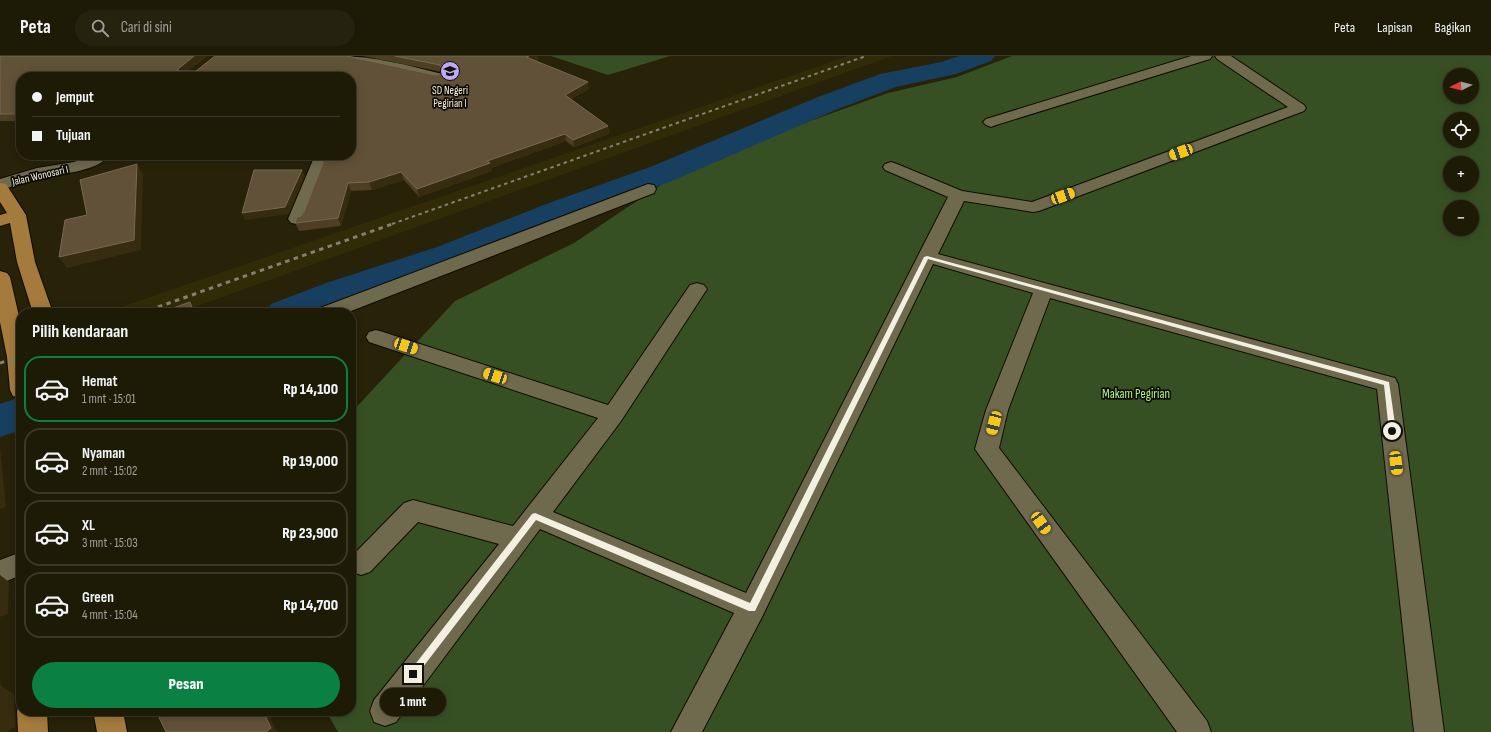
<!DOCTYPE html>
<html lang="id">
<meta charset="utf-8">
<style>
body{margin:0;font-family:"Sofia Sans Condensed",sans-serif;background:#252310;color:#f1f3f6;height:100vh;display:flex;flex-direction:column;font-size:15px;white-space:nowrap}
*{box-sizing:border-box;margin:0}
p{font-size:13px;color:#a0a19b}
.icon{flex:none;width:22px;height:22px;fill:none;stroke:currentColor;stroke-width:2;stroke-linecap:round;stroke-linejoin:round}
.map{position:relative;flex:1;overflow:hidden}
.drawer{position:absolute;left:16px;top:252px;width:340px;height:408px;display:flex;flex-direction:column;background:#1d1a06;border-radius:16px;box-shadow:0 2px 10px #0003,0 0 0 1px #3b3828}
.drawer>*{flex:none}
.top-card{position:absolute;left:16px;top:16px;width:340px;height:88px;border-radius:16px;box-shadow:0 2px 10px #0003,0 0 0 1px #3b3828;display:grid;align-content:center;height:88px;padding:0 16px;background:#1d1a06}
.needle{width:26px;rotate:264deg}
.fabs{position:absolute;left:1443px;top:12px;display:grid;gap:8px}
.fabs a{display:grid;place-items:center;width:36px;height:36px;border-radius:50%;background:#1d1a06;box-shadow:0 2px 10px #0003,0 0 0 1px #3b3828;font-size:20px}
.end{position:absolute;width:18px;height:18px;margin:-9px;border:5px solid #f3f0e1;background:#111;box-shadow:0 0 0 2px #111}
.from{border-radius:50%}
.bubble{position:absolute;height:28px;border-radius:14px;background:#1d1a06;box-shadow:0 2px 10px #0003,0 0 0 1px #3b3828;font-size:13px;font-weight:800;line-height:28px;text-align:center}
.car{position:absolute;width:12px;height:24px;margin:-12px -6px;border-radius:5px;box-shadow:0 0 3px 1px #0007;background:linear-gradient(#f5c518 24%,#345 0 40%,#f5c518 0 76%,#345 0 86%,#f5c518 0)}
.top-card b{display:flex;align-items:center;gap:14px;height:38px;font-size:15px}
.top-card b+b{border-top:1px solid #3b3828}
.top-card i{width:10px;height:10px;background:#f1f3f6}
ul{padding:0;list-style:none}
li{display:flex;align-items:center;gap:12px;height:66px;margin:0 8px 6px;padding:0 8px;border:2px solid #3b3828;border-radius:16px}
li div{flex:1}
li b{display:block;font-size:15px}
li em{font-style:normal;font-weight:800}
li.selected{border-color:#0b8043}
li>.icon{width:36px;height:36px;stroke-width:1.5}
h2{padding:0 16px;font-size:18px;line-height:48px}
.action{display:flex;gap:8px;margin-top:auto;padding:8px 16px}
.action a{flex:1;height:46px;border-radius:24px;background:#0b8043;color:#fff;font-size:16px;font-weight:800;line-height:46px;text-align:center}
header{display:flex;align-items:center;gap:24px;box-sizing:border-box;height:56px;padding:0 20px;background:#1d1a06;border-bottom:1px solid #3b3828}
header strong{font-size:19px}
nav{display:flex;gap:22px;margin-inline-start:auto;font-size:14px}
.search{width:280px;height:36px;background:#252310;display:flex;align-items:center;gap:10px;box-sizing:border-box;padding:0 14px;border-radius:22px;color:#a0a19b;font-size:15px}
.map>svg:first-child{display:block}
.built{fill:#322b08}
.green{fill:#375023;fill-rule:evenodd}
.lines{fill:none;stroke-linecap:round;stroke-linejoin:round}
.canal{fill:#163f60;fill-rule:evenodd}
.minor-casing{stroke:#100b00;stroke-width:2}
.major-casing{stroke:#100b00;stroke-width:2}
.minor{fill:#6f6a4e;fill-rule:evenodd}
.major{fill:#a57b3d;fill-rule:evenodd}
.rail-far1{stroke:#85816c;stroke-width:2;stroke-dasharray:3.5 3.5;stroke-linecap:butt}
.rail{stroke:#85816c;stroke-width:3;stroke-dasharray:4.5 4.5;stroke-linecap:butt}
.wall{fill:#4e3e23}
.shaded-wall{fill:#372b10}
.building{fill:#605138;stroke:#776a52}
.route{fill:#f3f0e1}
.labels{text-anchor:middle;stroke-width:3.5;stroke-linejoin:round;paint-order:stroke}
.far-poi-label{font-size:11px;fill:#f3f0e1;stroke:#0e0b03}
.far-street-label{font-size:11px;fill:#f3f0e1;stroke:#0e0b03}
.park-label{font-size:13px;fill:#b3f185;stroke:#0e0b03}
</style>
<header>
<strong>Peta</strong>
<div class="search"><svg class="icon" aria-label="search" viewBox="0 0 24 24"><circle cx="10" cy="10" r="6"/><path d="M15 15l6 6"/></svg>Cari di sini</div>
<nav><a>Peta</a><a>Lapisan</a><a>Bagikan</a></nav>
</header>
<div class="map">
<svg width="1491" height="676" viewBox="0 0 1491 676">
<rect width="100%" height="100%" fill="#272208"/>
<!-- built -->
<path class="built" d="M848 0H892L178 257H104Z"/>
<!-- green -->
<g class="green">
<path d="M551 0H670L608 19Z"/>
<path d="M1012 0H1491V676H338L326 655H351V357L455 245 574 187 667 125 725 96 888 37 957 21ZM1450 19H1472V41H1450ZM1450 63H1472V85H1450ZM1450 107H1472V129H1450ZM1450 151H1472V173H1450Z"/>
</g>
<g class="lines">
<!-- canal -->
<g class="canal">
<path d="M959 0H995L991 5 956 18 896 31 838 53 672 125 568 162 461 205 352 243 318 257H265L271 248 326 227 437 191 546 148 650 111 818 41 880 18 941 6Z"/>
<path d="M21 341V374L0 381V348Z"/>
</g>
<!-- minor casing -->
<g class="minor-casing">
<g id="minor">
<path d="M337 0C373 0 408 9 442 18L444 21 442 24 437 25 339 3Z"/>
<path d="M1191 0H1212L1210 3 996 69 991 71 986 69 983 66 986 63Z"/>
<path d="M1215 0H1231L1304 49 1306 52 1304 55 1039 155 1033 156 964 145 938 198 1395 322 1398 328 1444 676H1414L1377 333 1050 242 1008 354 999 392 1207 665 1211 676H1177L975 393 986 354 1033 237 933 208 762 561 702 676H671L734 557 540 473 396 666 385 670 374 666 370 655 374 644 499 488 418 466 370 516 361 519 352 516V500L404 447 413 444 513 470 598 362 369 286 366 281 369 276 376 274 383 276 608 349 690 229 697 227 704 229 707 233 621 365 553 456 746 537 948 141 885 114 883 111 885 108 891 106 897 108 962 135 1032 146 1288 51 1217 3Z"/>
<path d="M90 99H109C97 117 58 117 39 122 26 125 13 131 0 134V123L37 112 74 106Z"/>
<path d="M315 99H331L306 163 303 167 297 168 291 167 288 163Z"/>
<path d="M648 128 654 129 656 133 654 137 346 257H317L320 252Z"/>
<path d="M21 496V519L0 528V504Z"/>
</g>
</g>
<!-- major casing -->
<g class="major-casing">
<g id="major">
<path d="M0 127 6 128 26 159 35 206 53 257H33L17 206 10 167 0 170V159L7 157 0 146Z"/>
<path d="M0 215 7 217 10 221 21 269V342L13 340 10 334 7 301 0 266Z"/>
<path d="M21 645V655H47L48 676H18L17 655Z"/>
<path d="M93 655H123L127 676H97Z"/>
</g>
</g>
<!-- minor -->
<use href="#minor" class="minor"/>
<!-- major -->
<use href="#major" class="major"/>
<!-- rail-far1 -->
<path class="rail-far1" d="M392 168 866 0"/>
<!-- rail -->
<g class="rail">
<path d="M141 257 395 167"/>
<path d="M0 307 21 300"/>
</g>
</g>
<!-- wall -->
<path class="wall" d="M0 0H207L188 15 435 19 440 18 442 16 363 0H537L538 4 535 5 589 33 571 43 608 70 609 78 574 91 566 85 491 112 492 115 419 141 404 124 372 134 351 135 341 170 299 175 295 167 351 99V21H21V65H0Z"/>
<!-- shaded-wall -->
<g class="shaded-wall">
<path d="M194 0H207L182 20 178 15V13Z"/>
<path d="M529 0H537L538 4 528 8 526 1Z"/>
<path d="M588 26 589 33 566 46 565 39Z"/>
<path d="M608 70 609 78 574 91 573 84Z"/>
<path d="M565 78 566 85 491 112 492 115 419 141 417 133 487 105Z"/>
<path d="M137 108 143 119 141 194 67 212 59 201Z"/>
<path d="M302 114 305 120 289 158 245 164 242 157Z"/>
<path d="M401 116 404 124 372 134 369 126Z"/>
<path d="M348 127 351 135 341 170 338 162Z"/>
<path d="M190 246 196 256 197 257H194Z"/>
<path d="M0 390 6 451 0 453Z"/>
<path d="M0 519 9 526 8 558 0 561Z"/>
<path d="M0 624 1 630 14 638 15 671 8 675V676H0Z"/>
<path d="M263 655H267L277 676H266Z"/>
</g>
<!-- building -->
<g class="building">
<path d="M0 0H194L178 13V15H196L215 0H347L435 19 440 18 443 15 440 9 395 0H529L526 1 588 26 565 39 608 70 573 84 565 78 487 105 490 107 417 133 401 116 369 126 348 127 338 162 295 167 297 161 301 160 304 156 326 99H351V21H21V58H0Z"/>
<path d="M137 108 134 184 59 201 65 164 87 159 80 124Z"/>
<path d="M254 114H302L285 151 242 157Z"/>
<path d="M190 246 194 257H159Z"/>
<path d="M156 655H263L271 672 266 676H166Z"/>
</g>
<!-- route -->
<path class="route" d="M927 200 1389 326 1396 375 1392 378 1389 375 1384 329 928 203 755 555H749L536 464 416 620 413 622 410 620 409 618 410 615 532 458 535 457 750 547 924 201Z"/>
<!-- icons -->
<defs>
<g id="school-disc" transform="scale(1)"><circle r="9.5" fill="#bcaaf5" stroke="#0e0b03"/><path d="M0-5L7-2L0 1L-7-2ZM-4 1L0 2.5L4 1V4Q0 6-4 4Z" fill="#111"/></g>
</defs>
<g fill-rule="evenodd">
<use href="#school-disc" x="450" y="15"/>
</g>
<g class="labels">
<!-- far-poi labels -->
<g class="far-poi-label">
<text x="450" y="38">SD Negeri<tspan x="450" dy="13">Pegirian I</tspan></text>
</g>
<!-- far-street labels -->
<g class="far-street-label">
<text transform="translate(40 119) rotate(-13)" y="4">Jalan Wonosari I</text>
</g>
<!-- park labels -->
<g class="park-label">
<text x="1136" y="342">Makam Pegirian</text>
</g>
</g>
</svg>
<div class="fabs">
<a><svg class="needle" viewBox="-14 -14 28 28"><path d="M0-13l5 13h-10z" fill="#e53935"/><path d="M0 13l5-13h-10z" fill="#a0a19b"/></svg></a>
<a><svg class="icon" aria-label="locate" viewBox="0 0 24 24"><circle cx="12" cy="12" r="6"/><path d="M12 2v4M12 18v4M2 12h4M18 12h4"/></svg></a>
<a>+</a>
<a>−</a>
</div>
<i class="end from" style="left:1392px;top:375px"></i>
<i class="end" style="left:413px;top:618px"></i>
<div class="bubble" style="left:380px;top:632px;width:66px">1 mnt</div>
<i class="car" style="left:1181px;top:96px;rotate:250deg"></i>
<i class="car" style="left:1063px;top:140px;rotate:70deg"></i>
<i class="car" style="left:406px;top:290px;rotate:108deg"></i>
<i class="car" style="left:495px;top:320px;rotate:288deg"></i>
<i class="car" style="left:994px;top:367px;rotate:195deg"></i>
<i class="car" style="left:1396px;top:407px;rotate:173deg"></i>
<i class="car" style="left:1041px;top:467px;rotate:144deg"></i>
<div class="top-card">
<b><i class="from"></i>Jemput</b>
<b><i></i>Tujuan</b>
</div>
<section class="drawer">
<h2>Pilih kendaraan</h2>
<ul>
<li class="selected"><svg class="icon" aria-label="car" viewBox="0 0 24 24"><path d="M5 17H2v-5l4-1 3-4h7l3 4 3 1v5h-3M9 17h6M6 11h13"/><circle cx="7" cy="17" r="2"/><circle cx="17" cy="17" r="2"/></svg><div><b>Hemat</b><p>1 mnt · 15:01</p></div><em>Rp 14,100</em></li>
<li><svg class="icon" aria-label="car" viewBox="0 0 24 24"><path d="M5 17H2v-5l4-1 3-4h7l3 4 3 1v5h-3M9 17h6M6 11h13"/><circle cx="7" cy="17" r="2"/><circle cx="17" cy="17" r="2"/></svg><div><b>Nyaman</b><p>2 mnt · 15:02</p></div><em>Rp 19,000</em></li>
<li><svg class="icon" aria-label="car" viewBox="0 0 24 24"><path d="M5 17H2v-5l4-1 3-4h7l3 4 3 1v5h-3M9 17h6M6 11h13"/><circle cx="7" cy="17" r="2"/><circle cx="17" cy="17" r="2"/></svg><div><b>XL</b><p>3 mnt · 15:03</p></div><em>Rp 23,900</em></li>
<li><svg class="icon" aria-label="car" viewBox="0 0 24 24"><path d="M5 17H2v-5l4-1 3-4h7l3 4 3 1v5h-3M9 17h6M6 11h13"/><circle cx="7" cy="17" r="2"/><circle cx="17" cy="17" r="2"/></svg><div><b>Green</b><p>4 mnt · 15:04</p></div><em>Rp 14,700</em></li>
</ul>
<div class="action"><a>Pesan</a></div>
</section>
</div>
